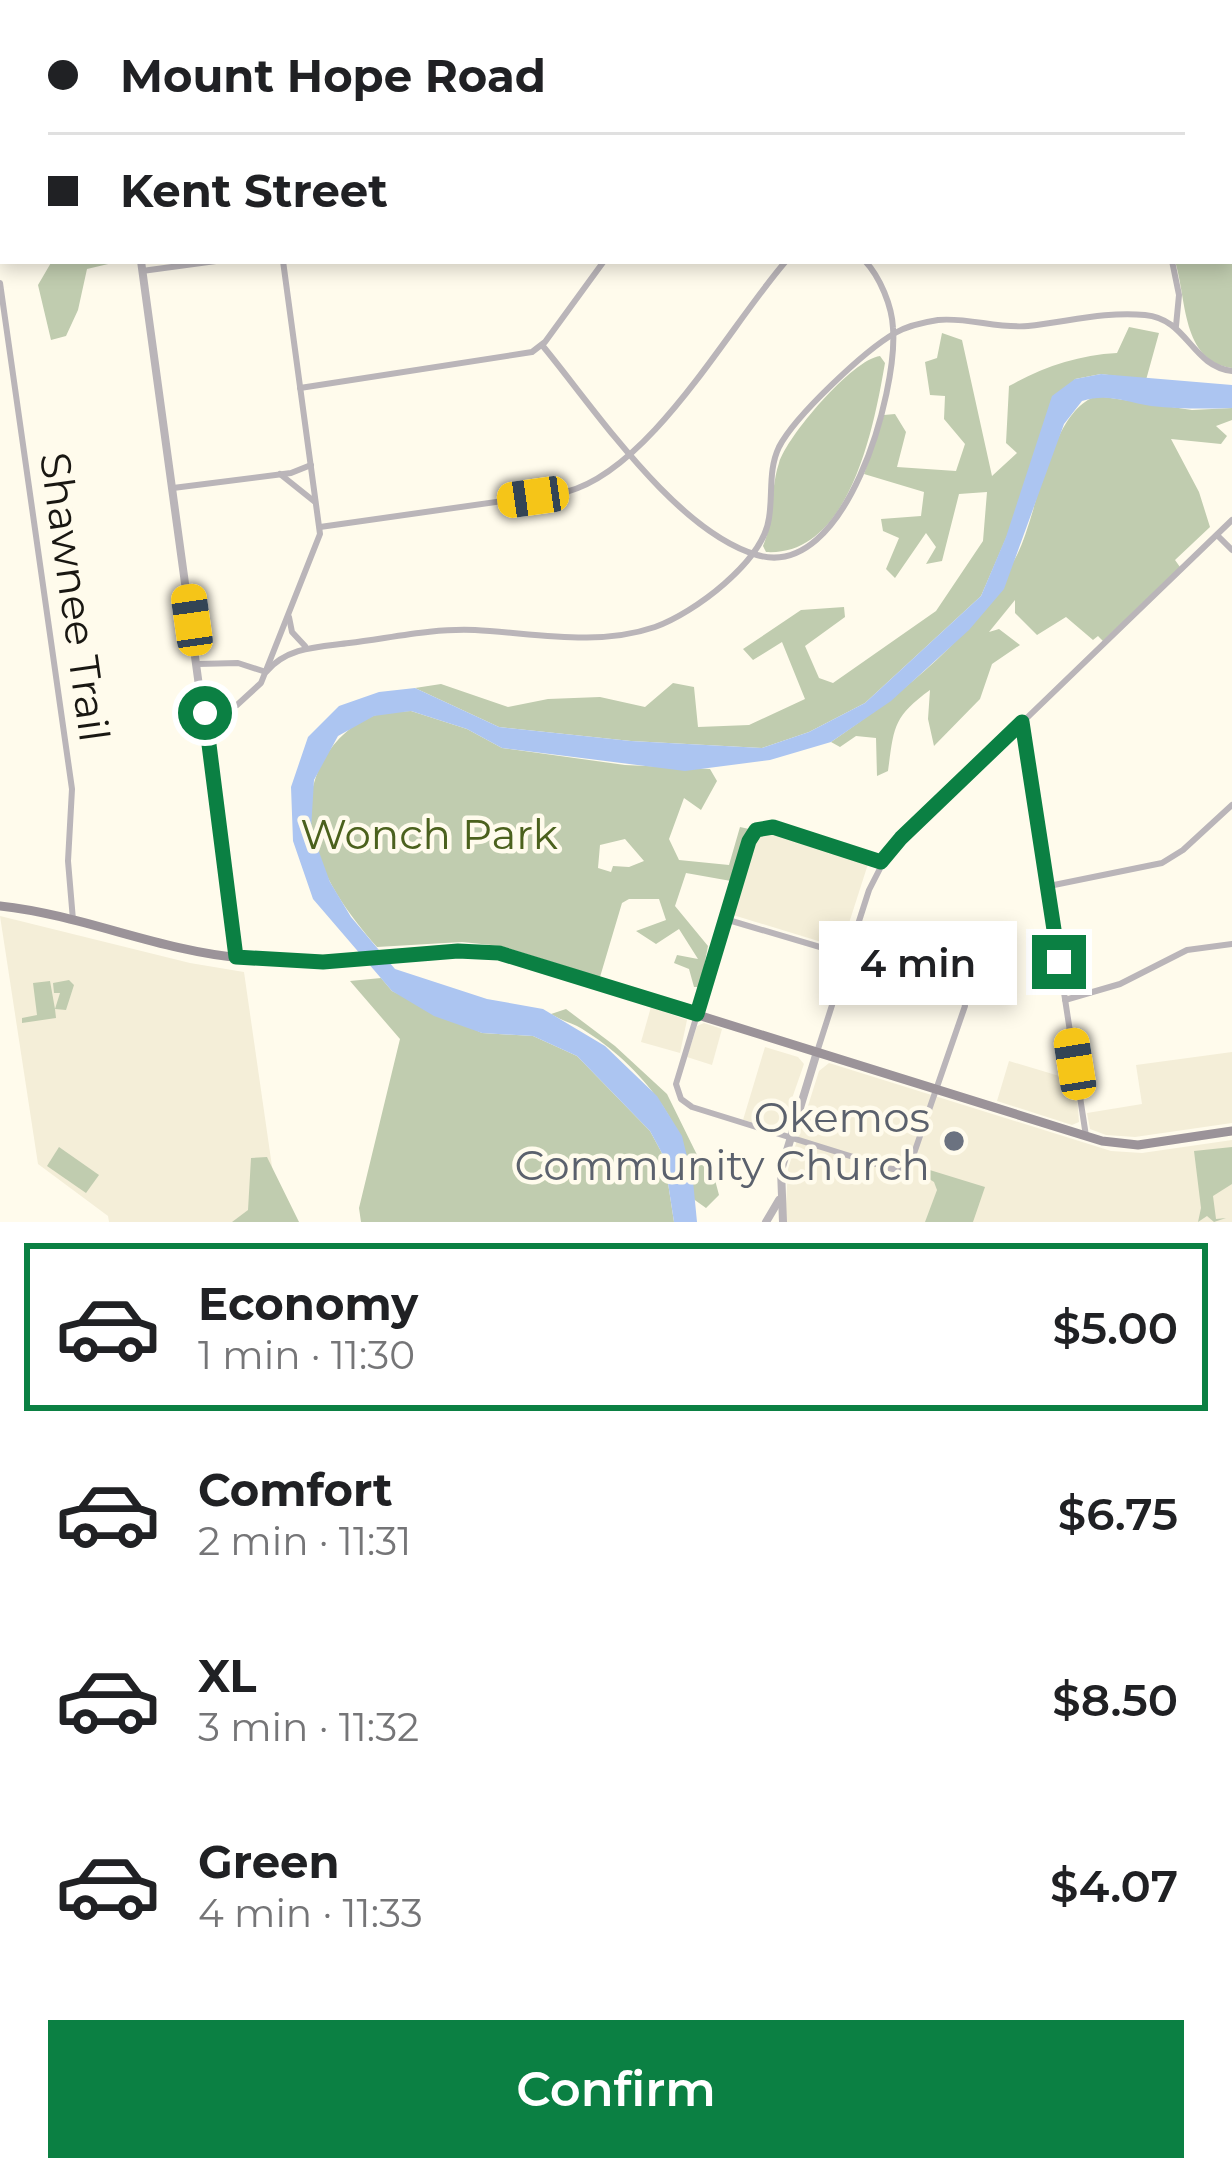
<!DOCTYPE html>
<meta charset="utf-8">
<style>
body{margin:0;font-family:Montserrat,sans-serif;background:#f6f6f6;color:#202124;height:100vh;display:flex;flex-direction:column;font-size:45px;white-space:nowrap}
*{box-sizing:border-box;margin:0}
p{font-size:39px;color:#757577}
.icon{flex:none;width:66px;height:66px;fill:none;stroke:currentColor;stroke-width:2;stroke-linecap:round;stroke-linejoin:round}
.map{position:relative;height:1222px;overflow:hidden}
.drawer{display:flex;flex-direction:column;background:#fff;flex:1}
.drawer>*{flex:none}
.hud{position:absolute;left:0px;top:0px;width:1233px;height:264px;box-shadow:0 6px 18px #0003;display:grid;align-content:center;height:264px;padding:0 48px;background:#fff}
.end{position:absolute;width:54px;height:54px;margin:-27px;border:15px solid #0b8043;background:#fff;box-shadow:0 0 0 6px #fff}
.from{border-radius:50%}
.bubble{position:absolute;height:84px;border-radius:0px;background:#fff;box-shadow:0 6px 18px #0003;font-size:39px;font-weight:600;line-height:84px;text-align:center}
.car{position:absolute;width:36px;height:72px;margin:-36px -18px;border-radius:15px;box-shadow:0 0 9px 3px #0007;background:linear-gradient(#f5c518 24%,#345 0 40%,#f5c518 0 76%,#345 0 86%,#f5c518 0)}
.hud b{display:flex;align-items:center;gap:42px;height:114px;font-size:45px}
.hud b+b{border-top:3px solid #e0e0e0}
.hud i{width:30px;height:30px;background:#202124}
ul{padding:21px 0 0;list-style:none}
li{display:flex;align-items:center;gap:36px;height:168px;margin:0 24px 18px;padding:0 24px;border:6px solid transparent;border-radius:0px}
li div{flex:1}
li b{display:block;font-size:45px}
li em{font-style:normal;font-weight:600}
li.on{border-color:#0b8043}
li>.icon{width:108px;height:108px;stroke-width:1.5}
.primary-button{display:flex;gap:24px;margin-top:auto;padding:24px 48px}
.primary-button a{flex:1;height:138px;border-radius:0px;background:#0b8043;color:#fff;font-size:48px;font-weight:600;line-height:138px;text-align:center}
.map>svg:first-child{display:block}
.built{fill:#f4eed8}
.green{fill:#c0ccaf;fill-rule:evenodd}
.water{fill:#acc5f1}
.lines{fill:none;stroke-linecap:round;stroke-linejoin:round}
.minor{stroke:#bab5b9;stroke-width:6}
.tertiary{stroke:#bab5b9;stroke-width:8}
.secondary{stroke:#9b9399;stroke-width:9}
.route{stroke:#0b8043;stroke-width:15}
.worship-dot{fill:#6b7280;stroke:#fffbec;stroke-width:4.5}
.labels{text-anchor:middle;stroke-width:9;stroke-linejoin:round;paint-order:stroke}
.street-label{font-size:42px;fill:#191712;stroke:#fffbec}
.park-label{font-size:42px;fill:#4b611d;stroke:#fffbec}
.worship-label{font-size:42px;fill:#5b616d;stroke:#fffbec;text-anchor:end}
</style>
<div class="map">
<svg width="1232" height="1222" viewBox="0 0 1232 1222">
<rect width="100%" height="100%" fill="#fffbec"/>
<!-- built -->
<g class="built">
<path d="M764 830 784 833 868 864 841 948 733 915 755 837Z"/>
<path d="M0 916 190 963 244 972 280 1222H109L108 1216 38 1164Z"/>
<path d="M651 1007 687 1020 680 1053 641 1042Z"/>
<path d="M704 1023 722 1029 712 1065 687 1057 697 1026Z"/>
<path d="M765 1047 798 1057 804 1064 781 1130 743 1120Z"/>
<path d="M1232 1052V1123L1135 1137 1106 1135 1090 1129 1087 1113 1142 1104 1136 1065Z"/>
<path d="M1009 1061 1076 1081 1079 1122 1072 1125 997 1101Z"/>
<path d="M829 1063 1111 1151 1142 1153 1232 1140V1222H785L788 1169 819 1071Z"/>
</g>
<!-- green -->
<g class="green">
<path d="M143 0H521V3H133Z"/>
<path d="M984 0H1232V368C1181 361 1187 299 1175 261H1230V3H984Z"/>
<path d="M52 261H121L87 269 78 310 66 336 51 340 38 285Z"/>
<path d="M1129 327 1159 333 1146 380 1101 374 1075 379 981 596 865 703 809 732 762 748 631 741 499 727 415 688 441 684 508 707 548 699 600 697 645 707 673 683 694 687 698 727 749 725 805 699 782 642 753 660 743 649 801 610 844 607 845 617 805 646 819 678 833 683 936 611 983 541 987 492 959 494 942 561 926 564 936 547 926 533 895 578 886 569 899 538 883 531 881 519 921 516 924 492 864 474 884 415 895 414 906 432 897 467 956 471 965 444 944 419 945 396 930 395 925 362 937 358 942 333 962 340 992 476 1017 453 1006 443 1009 386C1043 367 1078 355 1117 353Z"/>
<path d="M880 356 885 363C874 426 850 557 766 552L763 546C775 518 770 490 779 463 787 436 853 359 880 356Z"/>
<path d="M1097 396 1192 410 1232 408V420L1216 426 1227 436 1221 444 1171 439 1199 492 1210 527 1175 560 1180 567 1103 641 1098 636 1093 640 1066 617 1037 635 1015 613V600L989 632 999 629 1020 645 992 664 980 699 934 746 928 719 930 690C893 717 894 727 888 771L877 776 876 738 856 736 840 747 831 742C905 691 976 637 1017 555 1038 513 1050 410 1097 396Z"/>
<path d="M411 711 467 729 502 748 625 765 710 769 717 781 701 810 684 798 669 839 679 860 729 865 740 827 749 829 731 881 686 873 675 906 708 946 700 987H694L689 969 674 963 677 955 698 959 679 929 656 944 636 931 666 920 659 899H629L622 903 600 977 501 946 462 942 377 947C349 915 320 876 312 832 302 786 328 733 373 716 384 712 399 712 411 711ZM625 839 644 861 629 867 613 866 611 872 598 868 600 845Z"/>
<path d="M381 978 392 991 482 1033 533 1036 577 1056 650 1131 664 1157 674 1222H361L359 1208 400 1039 350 981Z"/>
<path d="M69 980 74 985 66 1010 55 1009 56 1018 22 1023V1018L37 1015 33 983 50 981 55 1009 60 993H54L53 983Z"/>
<path d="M566 1009 615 1046 667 1094 701 1163 715 1180 719 1195 706 1208 692 1198C695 1128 635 1059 577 1026 568 1022 559 1019 551 1014Z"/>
<path d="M59 1147 99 1175 86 1193 47 1166Z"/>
<path d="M1232 1147V1184L1213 1196 1216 1219 1226 1218 1214 1222 1207 1216 1198 1222 1201 1208 1194 1151Z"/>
<path d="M267 1157 299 1222H232L248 1210 251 1158Z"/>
<path d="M920 1167 985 1187 973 1222H925L937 1190 934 1182 921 1174Z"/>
</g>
<!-- water -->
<path class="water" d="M1101 374 1232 385V408C1204 409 1179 409 1151 406 1125 402 1108 393 1082 401L1064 424 1004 589 969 630 891 701 831 742 770 760 685 771 502 748 467 729 411 711 374 716 338 736 314 780 311 830 330 882 351 917 395 969 487 999 543 1009 605 1046 657 1096 682 1136 693 1181 697 1222H674L664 1157 650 1131 577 1056 533 1036 482 1033 434 1016 392 991 313 899 293 841 291 787 308 737 339 706 379 692 415 688 499 727 631 741 762 748 809 732 865 703 981 596 1006 537 1052 396 1075 379Z"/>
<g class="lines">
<!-- minor -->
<g class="minor">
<path d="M583 0V3"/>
<path d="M0 112 3 110"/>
<path d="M1172 261 1179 295 1176 326"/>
<path d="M142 271 216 261"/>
<path d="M0 283 72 789 68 861 73 920"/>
<path d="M542 345C595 409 675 531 757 555 846 582 898 391 893 328 892 306 880 277 865 261"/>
<path d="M300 388 532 352 545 342 604 261"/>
<path d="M280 474 315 502"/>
<path d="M173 488 291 473 311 465"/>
<path d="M320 527 566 492C651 470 728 328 786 261"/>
<path d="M1217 535 1232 550"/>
<path d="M289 617 292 632 305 646"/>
<path d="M198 664 238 663 266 672C287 647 318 647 349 643 390 638 433 628 475 630 534 633 596 647 655 627 694 613 763 562 769 518 773 494 768 470 779 447 795 416 864 351 895 333 907 326 925 322 938 320 968 317 998 329 1028 326 1067 322 1105 311 1145 315 1188 319 1191 366 1232 371"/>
<path d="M205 713 237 705 261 683 320 534 283 261"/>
<path d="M1023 725 1086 1136"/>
<path d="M1049 886 1162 863 1183 850 1232 805"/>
<path d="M725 919 847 955 963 997 965 1006 911 1162 903 1169H892L692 1107 681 1099 676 1084 752 834 760 828 773 827 881 863"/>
<path d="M1065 1000 1120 984 1187 950 1232 944"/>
<path d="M817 1052 869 890 889 851 1232 520"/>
</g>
<!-- tertiary -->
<g class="tertiary">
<path d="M103 0 104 3"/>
<path d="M141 261 236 957"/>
<path d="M766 1222 779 1200"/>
<path d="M783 1222 781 1170 817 1052"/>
</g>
<!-- secondary -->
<path class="secondary" d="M0 906C83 915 159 951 242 958 273 960 303 963 334 961 389 958 445 947 499 953L1102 1141 1138 1145 1232 1131"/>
</g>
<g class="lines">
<!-- route -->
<path class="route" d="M205 713 236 957 323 962 458 951 499 953 697 1014 749 841 756 830 773 827 881 862 901 838 1022 722 1059 962"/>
</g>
<!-- markers -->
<circle class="worship-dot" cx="954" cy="1141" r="12"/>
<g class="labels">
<!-- street labels -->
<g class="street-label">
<text transform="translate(75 597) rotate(82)" y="15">Shawnee Trail</text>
</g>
<!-- park labels -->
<g class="park-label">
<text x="429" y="849">Wonch Park</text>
</g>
<!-- worship labels -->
<g class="worship-label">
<text x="930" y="1132">Okemos<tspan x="930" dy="48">Community Church</tspan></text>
</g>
</g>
</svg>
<i class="end from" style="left:205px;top:713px"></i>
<i class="end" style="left:1059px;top:962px"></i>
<div class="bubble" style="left:819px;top:921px;width:198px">4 min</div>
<i class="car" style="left:533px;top:497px;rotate:262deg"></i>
<i class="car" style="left:192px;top:620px;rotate:352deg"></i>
<i class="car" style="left:1075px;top:1064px;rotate:351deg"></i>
<div class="hud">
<b><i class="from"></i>Mount Hope Road</b>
<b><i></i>Kent Street</b>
</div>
</div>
<section class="drawer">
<ul>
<li class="on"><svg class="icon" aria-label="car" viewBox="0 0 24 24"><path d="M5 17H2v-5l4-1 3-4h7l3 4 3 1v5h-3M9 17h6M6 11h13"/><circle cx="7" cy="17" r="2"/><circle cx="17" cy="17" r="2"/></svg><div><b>Economy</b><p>1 min · 11:30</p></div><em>$5.00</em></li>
<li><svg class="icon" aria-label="car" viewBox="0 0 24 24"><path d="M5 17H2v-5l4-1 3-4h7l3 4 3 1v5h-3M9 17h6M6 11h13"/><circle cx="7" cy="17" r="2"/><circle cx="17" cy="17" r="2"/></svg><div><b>Comfort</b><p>2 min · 11:31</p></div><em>$6.75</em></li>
<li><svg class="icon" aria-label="car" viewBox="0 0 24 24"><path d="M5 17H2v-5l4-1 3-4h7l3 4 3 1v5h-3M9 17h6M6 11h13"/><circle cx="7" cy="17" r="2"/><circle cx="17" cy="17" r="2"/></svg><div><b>XL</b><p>3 min · 11:32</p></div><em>$8.50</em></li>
<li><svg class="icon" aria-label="car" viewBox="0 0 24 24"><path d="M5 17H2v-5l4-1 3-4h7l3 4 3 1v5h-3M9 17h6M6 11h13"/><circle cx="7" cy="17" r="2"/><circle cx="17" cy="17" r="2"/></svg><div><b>Green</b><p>4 min · 11:33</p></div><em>$4.07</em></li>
</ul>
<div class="primary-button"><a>Confirm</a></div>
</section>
